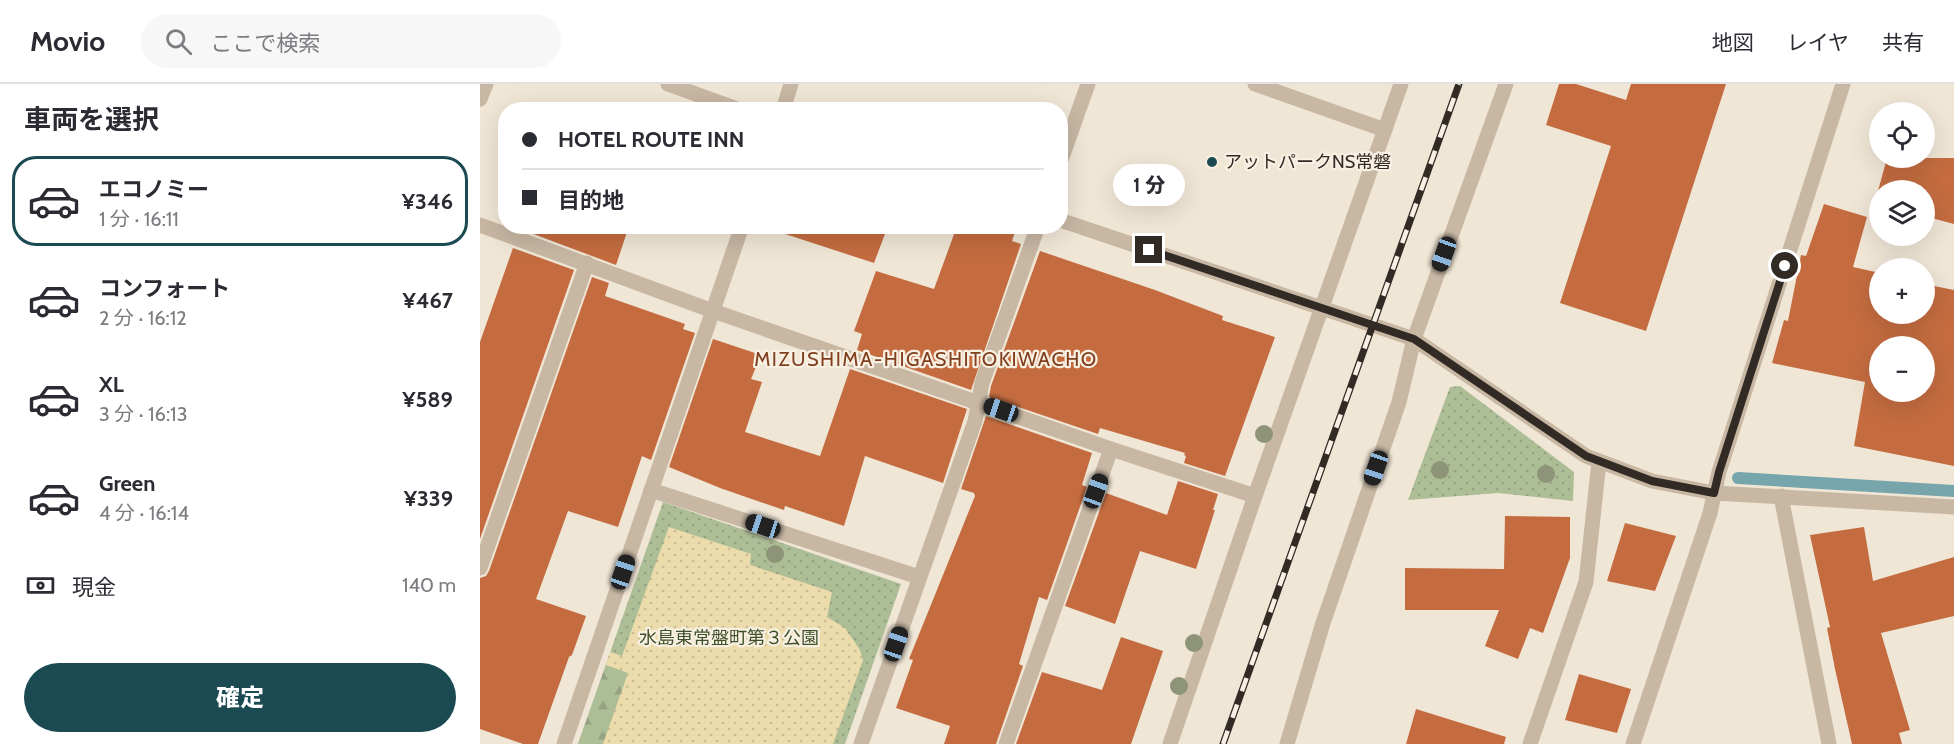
<!DOCTYPE html>
<html lang="ja">
<meta charset="utf-8">
<style>
body{margin:0;font-family:Cabin,"Noto Sans JP",sans-serif;background:#f7f7f7;color:#2b2b33;height:100vh;display:flex;flex-direction:column;font-size:22px;white-space:nowrap}
*{box-sizing:border-box;margin:0}
p{font-size:20px;color:#7c7c81}
.icon{flex:none;width:33px;height:33px;fill:none;stroke:currentColor;stroke-width:2;stroke-linecap:round;stroke-linejoin:round}
.map{position:relative;flex:1;overflow:hidden}
.details{display:flex;flex-direction:column;background:#fff;width:480px}
.details>*{flex:none}
.top-card{position:absolute;left:18px;top:18px;width:570px;height:132px;border-radius:24px;box-shadow:0 6px 24px #0002;display:grid;align-content:center;height:132px;padding:0 24px;background:#fff}
.controls{position:absolute;left:1389px;top:18px;display:grid;gap:12px}
.controls a{display:grid;place-items:center;width:66px;height:66px;border-radius:50%;background:#fff;box-shadow:0 6px 24px #0002;font-size:30px}
.end{position:absolute;width:27px;height:27px;margin:-14px;border:8px solid #322a25;background:#fff;box-shadow:0 0 0 3px #fff}
.from{border-radius:50%}
.bubble{position:absolute;height:42px;border-radius:21px;background:#fff;box-shadow:0 6px 24px #0002;font-size:20px;font-weight:800;line-height:42px;text-align:center}
.car{position:absolute;width:18px;height:36px;margin:-18px -9px;border-radius:8px;box-shadow:0 0 4px 2px #0007;background:linear-gradient(#222 24%,#8ab4d8 0 40%,#222 0 76%,#8ab4d8 0 86%,#222 0)}
.top-card b{display:flex;align-items:center;gap:21px;height:57px;font-size:22px}
.top-card b+b{border-top:2px solid #e1e1e2}
.top-card i{width:15px;height:15px;background:#2b2b33}
ul{padding:0;list-style:none}
li{display:flex;align-items:center;gap:18px;height:90px;margin:0 12px 9px;padding:0 12px;border:3px solid transparent;border-radius:24px}
li div{flex:1}
li b{display:block;font-size:22px}
li em{font-style:normal;font-weight:800}
li.active{border-color:#1b4a52}
li>.icon{width:54px;height:54px;stroke-width:1.5}
h2{padding:0 24px;font-size:27px;line-height:72px}
.pay{display:flex;align-items:center;gap:15px;height:66px;padding:0 24px;font-size:22px}
.pay p{margin-inline-start:auto}
.cta{display:flex;gap:12px;margin-top:auto;padding:12px 24px}
.cta a{flex:1;height:69px;border-radius:36px;background:#1b4a52;color:#fff;font-size:24px;font-weight:800;line-height:69px;text-align:center}
header{display:flex;align-items:center;gap:36px;box-sizing:border-box;height:84px;padding:0 30px;background:#fff;border-bottom:2px solid #e1e1e2}
header strong{font-size:28px}
nav{display:flex;gap:33px;margin-inline-start:auto;font-size:21px}
.search{width:420px;height:54px;background:#f7f7f7;display:flex;align-items:center;gap:15px;box-sizing:border-box;padding:0 21px;border-radius:33px;color:#7c7c81;font-size:22px}
main{display:flex;flex:1;min-height:0}
.map>svg:first-child{display:block}
.green{fill:url(#green-dots)}
.forest{fill:url(#forest-firs)}
.sand{fill:url(#sand-dots)}
.lines{fill:none;stroke-linecap:round;stroke-linejoin:round}
.stream{stroke:#76a5ac;stroke-width:12}
.building{fill:#c46c40;fill-rule:evenodd}
.minor{stroke:#c7b7a3;stroke-width:15}
.tertiary{stroke:#c7b7a3;stroke-width:15}
.rail-casing{stroke:#322a25;stroke-width:7}
.rail{stroke:#f8f0e2;stroke-width:4.5;stroke-dasharray:14;stroke-linecap:butt}
.tree{fill:#8e9477}
.route{stroke:#322a25;stroke-width:8}
.poi-dot{fill:#1b4a52;stroke:#f8f0e2;stroke-width:2}
.labels{text-anchor:middle;stroke-width:4.5;stroke-linejoin:round;paint-order:stroke}
.poi-label{font-size:18px;fill:#322a25;stroke:#f8f0e2;text-anchor:start}
.park-label{font-size:18px;fill:#3e5029;stroke:#f8f0e2}
.neighbourhood-label{font-size:20px;letter-spacing:1.5px;fill:#803f1f;stroke:#f8f0e2}
</style>
<header>
<strong>Movio</strong>
<div class="search"><svg class="icon" aria-label="search" viewBox="0 0 24 24"><circle cx="10" cy="10" r="6"/><path d="M15 15l6 6"/></svg>ここで検索</div>
<nav><a>地図</a><a>レイヤ</a><a>共有</a></nav>
</header>
<main>
<section class="details">
<h2>車両を選択</h2>
<ul>
<li class="active"><svg class="icon" aria-label="car" viewBox="0 0 24 24"><path d="M5 17H2v-5l4-1 3-4h7l3 4 3 1v5h-3M9 17h6M6 11h13"/><circle cx="7" cy="17" r="2"/><circle cx="17" cy="17" r="2"/></svg><div><b>エコノミー</b><p>1 分 · 16:11</p></div><em>¥346</em></li>
<li><svg class="icon" aria-label="car" viewBox="0 0 24 24"><path d="M5 17H2v-5l4-1 3-4h7l3 4 3 1v5h-3M9 17h6M6 11h13"/><circle cx="7" cy="17" r="2"/><circle cx="17" cy="17" r="2"/></svg><div><b>コンフォート</b><p>2 分 · 16:12</p></div><em>¥467</em></li>
<li><svg class="icon" aria-label="car" viewBox="0 0 24 24"><path d="M5 17H2v-5l4-1 3-4h7l3 4 3 1v5h-3M9 17h6M6 11h13"/><circle cx="7" cy="17" r="2"/><circle cx="17" cy="17" r="2"/></svg><div><b>XL</b><p>3 分 · 16:13</p></div><em>¥589</em></li>
<li><svg class="icon" aria-label="car" viewBox="0 0 24 24"><path d="M5 17H2v-5l4-1 3-4h7l3 4 3 1v5h-3M9 17h6M6 11h13"/><circle cx="7" cy="17" r="2"/><circle cx="17" cy="17" r="2"/></svg><div><b>Green</b><p>4 分 · 16:14</p></div><em>¥339</em></li>
</ul>
<div class="pay"><svg class="icon" aria-label="cash" viewBox="0 0 24 24"><path d="M3 7h18v10H3z"/><circle cx="12" cy="12" r="2"/></svg>現金<p>140 m</p></div>
<div class="cta"><a>確定</a></div>
</section>
<div class="map">
<svg width="1474" height="660" viewBox="0 0 1474 660">
<defs>
<pattern id="green-dots" width="8" height="8" patternUnits="userSpaceOnUse" patternTransform="scale(1.5)"><rect width="8" height="8" fill="#adbe97"/><path d="M2 2h.1M6 6h.1" fill="none" stroke="#95a382" stroke-width="1.8" stroke-linecap="round"/></pattern>
<pattern id="forest-firs" width="22" height="20" patternUnits="userSpaceOnUse" patternTransform="scale(1.5)"><rect width="22" height="20" fill="#adbe97"/><path d="M5 1l3.5 6h-7zM16 11l3.5 6h-7z" fill="#95a382"/></pattern>
<pattern id="sand-dots" width="8" height="8" patternUnits="userSpaceOnUse" patternTransform="scale(1.5)"><rect width="8" height="8" fill="#ecdcac"/><path d="M2 2h.1M6 6h.1" fill="none" stroke="#cbbd94" stroke-width="1.8" stroke-linecap="round"/></pattern>
</defs>
<rect width="100%" height="100%" fill="#f0e6d6"/>
<!-- green -->
<g class="green">
<path d="M980 302 1094 388 1093 417 1018 409 928 416 970 303Z"/>
<path d="M183 418 421 500 365 660H98Z"/>
</g>
<!-- forest -->
<path class="forest" d="M126 581 148 589 123 660H98Z"/>
<!-- sand -->
<path class="sand" d="M189 443 271 470 270 481 352 508 347 533 365 544 380 566 383 576 353 660H123L148 589 126 581 130 568 142 572Z"/>
<g class="lines">
<!-- stream -->
<path class="stream" d="M1258 394 1474 407"/>
</g>
<!-- building -->
<g class="building">
<path d="M1079 0H1096L1146 16 1151 0H1246L1166 247 1080 219 1131 62 1066 41Z"/>
<path d="M1407 74H1474V140L1444 132V106H1400V119L1395 118Z"/>
<path d="M1344 120 1387 133 1373 183 1400 189V230H1444V200L1474 206V382L1374 362 1385 298 1292 279 1304 236 1308 237 1321 171 1326 172ZM1400 262H1444V308H1400Z"/>
<path d="M41 142H149L136 181 40 145Z"/>
<path d="M303 142H408L394 179 302 149Z"/>
<path d="M477 142H537L532 157 541 160 491 306 377 266 382 250 374 247 396 187 454 205Z"/>
<path d="M33 164 94 186 0 455V258Z"/>
<path d="M560 167 675 206 743 232 742 236 795 253 745 392 704 379 706 372 704 371 705 369 620 344 618 350 509 313 511 302Z"/>
<path d="M112 193 129 199 125 212 205 240 203 245 215 249 171 376 162 372 138 443 88 427 56 515 106 532 92 571 89 573 58 660H43L0 645V494L6 492 9 487Z"/>
<path d="M233 255 281 271 271 295 282 298 265 348 340 372 370 285 487 325 463 399 385 372 364 442 305 422 304 426 240 404 189 383Z"/>
<path d="M506 332 612 369 602 401 607 403 567 516 559 513 539 580 543 582 516 660H464L470 642 416 624 433 576 429 575 495 412 494 409 481 405Z"/>
<path d="M698 397 738 410 733 426H735L716 485 660 467 635 540 585 522 626 409 687 431Z"/>
<path d="M1025 432 1090 433V474L1063 549 1050 544 1038 575 1005 562 1019 526H925V484L1024 485Z"/>
<path d="M1145 439 1196 452 1175 507 1127 497Z"/>
<path d="M1384 443 1393 497 1474 473V532L1401 549 1430 646 1419 649 1422 660H1372L1355 585 1347 544 1350 543 1330 451Z"/>
<path d="M641 553 683 567 651 660H536L562 588 622 606Z"/>
<path d="M1099 590 1151 605 1137 649 1085 636Z"/>
<path d="M936 625 1026 653 1024 660H926Z"/>
</g>
<g class="lines">
<!-- minor -->
<g class="minor">
<path d="M188 0 260 26"/>
<path d="M775 0 905 46"/>
<path d="M303 26 311 0"/>
<path d="M580 79 608 0"/>
<path d="M580 136 934 255 1106 372 1172 397 1234 409 1474 423"/>
<path d="M0 141 233 227 631 365 775 412"/>
<path d="M171 406 439 493"/>
<path d="M1301 412 1349 660"/>
<path d="M0 484 107 179"/>
<path d="M84 660 262 142"/>
<path d="M381 660 495 337 502 299 558 142"/>
<path d="M526 660 631 365"/>
<path d="M690 660 775 412 921 0"/>
<path d="M807 660 843 539 919 318 934 255 1026 0"/>
<path d="M1050 660 1106 498 1119 378"/>
<path d="M1153 660 1230 429 1239 388 1363 0"/>
</g>
<!-- tertiary -->
<path class="tertiary" d="M0 15 6 0"/>
<!-- rail casing -->
<g class="rail-casing">
<path id="rail" d="M743 660 979 0"/>
</g>
<!-- rail -->
<use href="#rail" class="rail"/>
</g>
<!-- trees -->
<g class="tree">
<circle cx="784" cy="350" r="9"/>
<circle cx="960" cy="386" r="9"/>
<circle cx="1066" cy="390" r="9"/>
<circle cx="295" cy="470" r="9"/>
<circle cx="714" cy="559" r="9"/>
<circle cx="699" cy="602" r="9"/>
</g>
<g class="lines">
<!-- route -->
<path class="route" d="M669 166 934 255 1106 372 1172 397 1234 409 1239 388 1305 182"/>
</g>
<!-- markers -->
<circle class="poi-dot" cx="732" cy="78" r="6"/>
<g class="labels">
<!-- poi labels -->
<g class="poi-label">
<text x="744" y="84">アットパークNS常磐</text>
</g>
<!-- park labels -->
<g class="park-label">
<text x="249" y="560">水島東常盤町第３公園</text>
</g>
<!-- neighbourhood labels -->
<g class="neighbourhood-label">
<text x="446" y="282">MIZUSHIMA-HIGASHITOKIWACHO</text>
</g>
</g>
</svg>
<div class="controls">
<a><svg class="icon" aria-label="locate" viewBox="0 0 24 24"><circle cx="12" cy="12" r="6"/><path d="M12 2v4M12 18v4M2 12h4M18 12h4"/></svg></a>
<a><svg class="icon" aria-label="layers" viewBox="0 0 24 24"><path d="M12 4l9 5-9 5-9-5zM3 14l9 5 9-5"/></svg></a>
<a>+</a>
<a>−</a>
</div>
<i class="end from" style="left:1305px;top:182px"></i>
<i class="end" style="left:669px;top:166px"></i>
<div class="bubble" style="left:633px;top:80px;width:72px">1 分</div>
<i class="car" style="left:964px;top:170px;rotate:200deg"></i>
<i class="car" style="left:521px;top:326px;rotate:289deg"></i>
<i class="car" style="left:896px;top:384px;rotate:199deg"></i>
<i class="car" style="left:616px;top:407px;rotate:20deg"></i>
<i class="car" style="left:283px;top:442px;rotate:288deg"></i>
<i class="car" style="left:143px;top:488px;rotate:19deg"></i>
<i class="car" style="left:416px;top:560px;rotate:19deg"></i>
<div class="top-card">
<b><i class="from"></i>HOTEL ROUTE INN</b>
<b><i></i>目的地</b>
</div>
</div>
</main>
